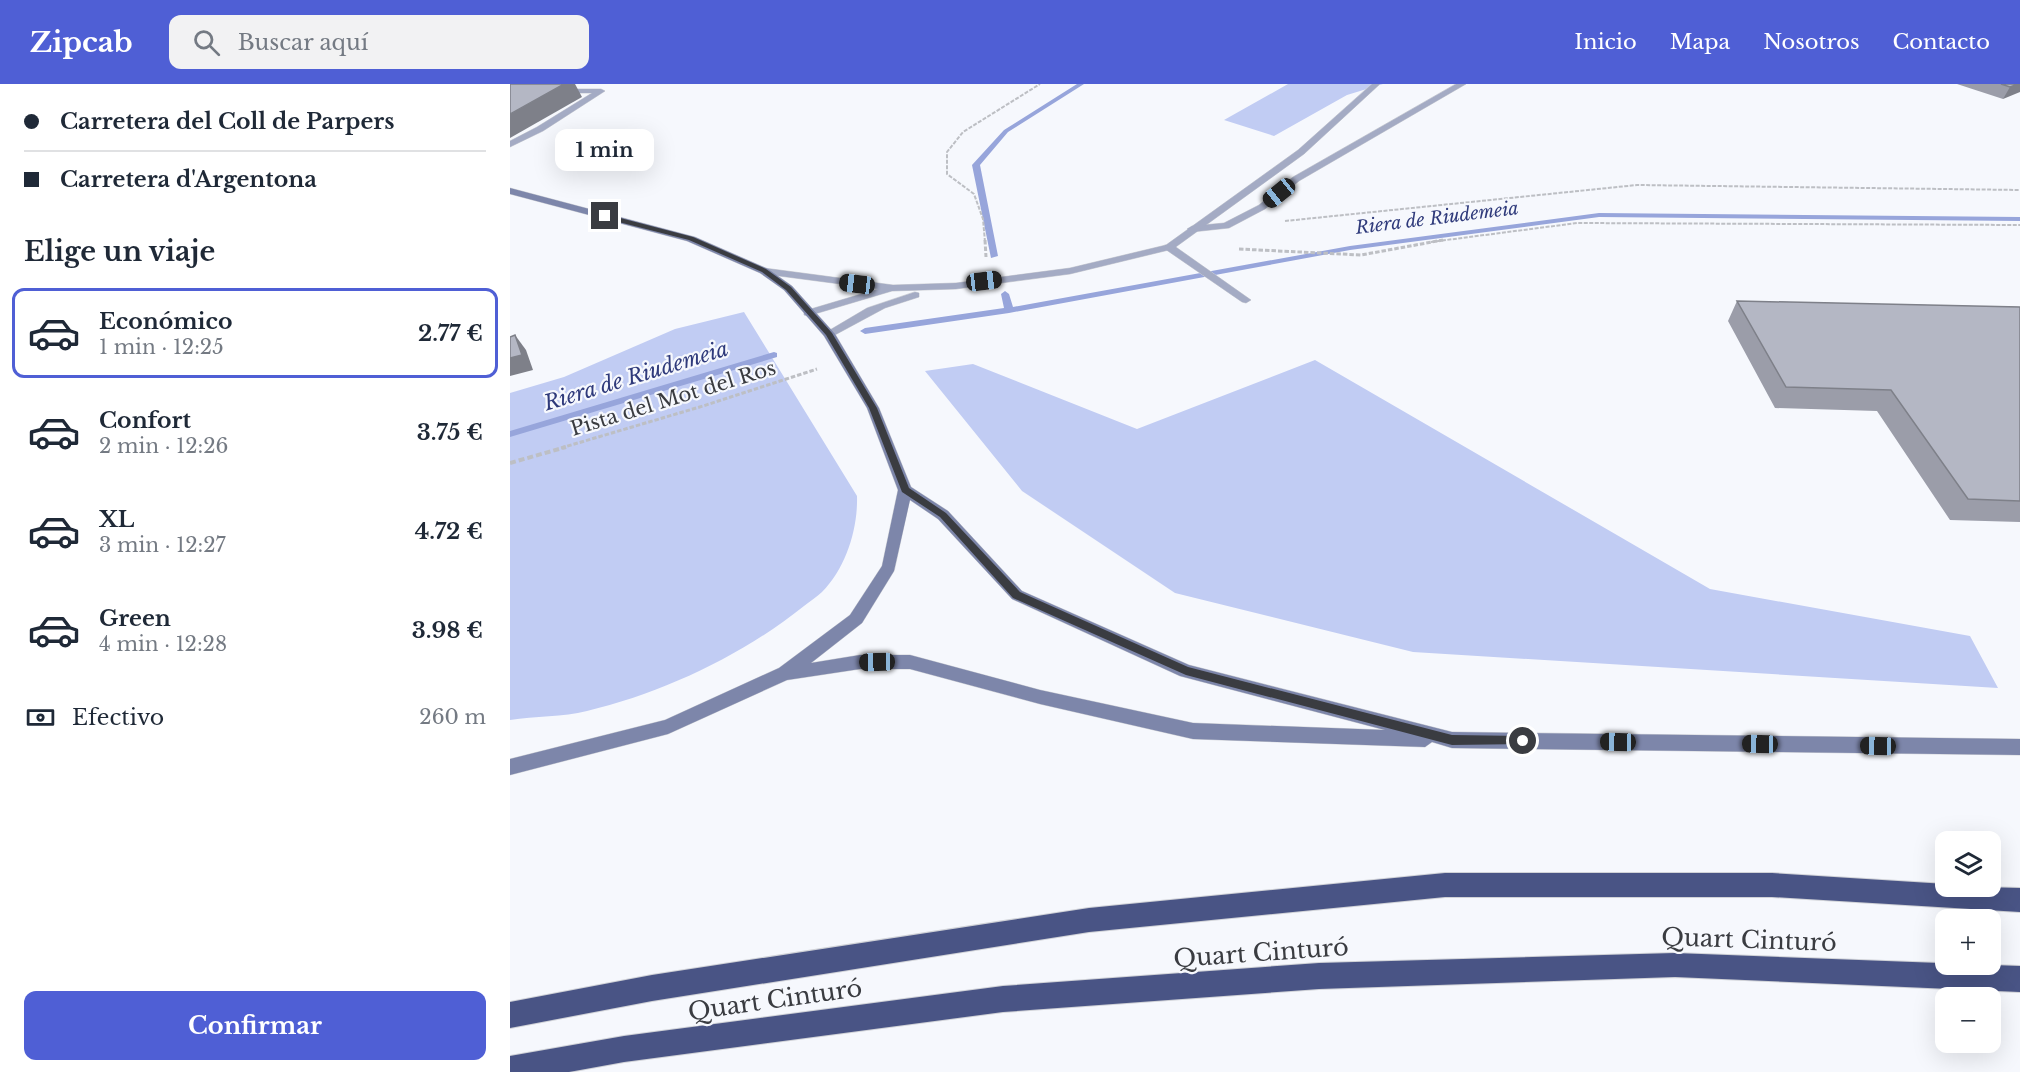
<!DOCTYPE html>
<html lang="es">
<meta charset="utf-8">
<style>
body{margin:0;font-family:"Libre Baskerville",serif;background:#f2f2f3;color:#1f2937;height:100vh;display:flex;flex-direction:column;font-size:22px;white-space:nowrap}
*{box-sizing:border-box;margin:0}
p{font-size:20px;color:#747a83}
.icon{flex:none;width:33px;height:33px;fill:none;stroke:currentColor;stroke-width:2;stroke-linecap:round;stroke-linejoin:round}
.map{position:relative;flex:1;overflow:hidden}
.panel{display:flex;flex-direction:column;background:#fff;width:510px}
.panel>*{flex:none}
.guide{display:grid;align-content:center;height:132px;padding:0 24px;background:#fff}
.controls{position:absolute;left:1425px;top:747px;display:grid;gap:12px}
.controls a{display:grid;place-items:center;width:66px;height:66px;border-radius:12px;background:#fff;box-shadow:0 6px 24px #0002;font-size:30px}
.end{position:absolute;width:27px;height:27px;margin:-14px;border:8px solid #3a3c41;background:#fff;box-shadow:0 0 0 3px #fff}
.from{border-radius:50%}
.bubble{position:absolute;height:42px;border-radius:12px;background:#fff;box-shadow:0 6px 24px #0002;font-size:20px;font-weight:700;line-height:42px;text-align:center}
.car{position:absolute;width:18px;height:36px;margin:-18px -9px;border-radius:8px;box-shadow:0 0 4px 2px #0007;background:linear-gradient(#222 24%,#8ab4d8 0 40%,#222 0 76%,#8ab4d8 0 86%,#222 0)}
.guide b{display:flex;align-items:center;gap:21px;height:57px;font-size:22px}
.guide b+b{border-top:2px solid #e0e1e3}
.guide i{width:15px;height:15px;background:#1f2937}
ul{padding:0;list-style:none}
li{display:flex;align-items:center;gap:18px;height:90px;margin:0 12px 9px;padding:0 12px;border:3px solid transparent;border-radius:12px}
li div{flex:1}
li b{display:block;font-size:22px}
li em{font-style:normal;font-weight:700}
li.selected{border-color:#4f5fd5}
li>.icon{width:54px;height:54px;stroke-width:1.5}
h2{padding:0 24px;font-size:27px;line-height:72px}
.pay{display:flex;align-items:center;gap:15px;height:66px;padding:0 24px;font-size:22px}
.pay p{margin-inline-start:auto}
.primary-button{display:flex;gap:12px;margin-top:auto;padding:12px 24px}
.primary-button a{flex:1;height:69px;border-radius:12px;background:#4f5fd5;color:#fff;font-size:24px;font-weight:700;line-height:69px;text-align:center}
header{display:flex;align-items:center;gap:36px;box-sizing:border-box;height:84px;padding:0 30px;background:#4f5fd5;color:#fff}
header strong{font-size:28px}
nav{display:flex;gap:33px;margin-inline-start:auto;font-size:21px}
.search{width:420px;height:54px;background:#f2f2f3;display:flex;align-items:center;gap:15px;box-sizing:border-box;padding:0 21px;border-radius:12px;color:#747a83;font-size:22px}
main{display:flex;flex:1;min-height:0}
.map>svg:first-child{display:block}
.green{fill:#c1ccf3}
.lines{fill:none;stroke-linecap:round;stroke-linejoin:round}
.stream{fill:#97a5db;fill-rule:evenodd}
.lane-casing{stroke:#d0d2d7;stroke-width:1}
.street-casing{stroke:#d0d2d7;stroke-width:1}
.secondary-casing{stroke:#d0d2d7;stroke-width:1}
.highway-casing{stroke:#d0d2d7;stroke-width:2}
.path-far2{stroke:#bdbfc4;stroke-width:2;stroke-dasharray:4 1.5;stroke-linecap:butt}
.path-far1{stroke:#bdbfc4;stroke-width:3;stroke-dasharray:4.5 2;stroke-linecap:butt}
.path{stroke:#bdbfc4;stroke-width:4;stroke-dasharray:6 3;stroke-linecap:butt}
.lane{fill:#a4abc4;fill-rule:evenodd}
.street{fill:#a4abc4;fill-rule:evenodd}
.secondary{fill:#7d86aa;fill-rule:evenodd}
.highway{fill:#495485;fill-rule:evenodd}
.wall{fill:#9b9da9}
.shaded-wall{fill:#7e8089}
.building{fill:#b4b7c4;stroke:#7e8089;stroke-width:1.5}
.route{fill:#3a3c41}
.labels{text-anchor:middle;stroke-width:4.5;stroke-linejoin:round;paint-order:stroke}
.far-water-label{font-size:18px;font-style:italic;fill:#2f3a7b;stroke:#f6f8fd}
.street-label{font-size:20px;fill:#3a3c41;stroke:#f6f8fd}
.water-label{font-size:21px;font-style:italic;fill:#2f3a7b;stroke:#f6f8fd}
.near-street-label{font-size:24px;fill:#3a3c41;stroke:#f6f8fd}
</style>
<header>
<strong>Zipcab</strong>
<div class="search"><svg class="icon" aria-label="search" viewBox="0 0 24 24"><circle cx="10" cy="10" r="6"/><path d="M15 15l6 6"/></svg>Buscar aquí</div>
<nav><a>Inicio</a><a>Mapa</a><a>Nosotros</a><a>Contacto</a></nav>
</header>
<main>
<section class="panel">
<div class="guide">
<b><i class="from"></i>Carretera del Coll de Parpers</b>
<b><i></i>Carretera d'Argentona</b>
</div>
<h2>Elige un viaje</h2>
<ul>
<li class="selected"><svg class="icon" aria-label="car" viewBox="0 0 24 24"><path d="M5 17H2v-5l4-1 3-4h7l3 4 3 1v5h-3M9 17h6M6 11h13"/><circle cx="7" cy="17" r="2"/><circle cx="17" cy="17" r="2"/></svg><div><b>Económico</b><p>1 min · 12:25</p></div><em>2.77 €</em></li>
<li><svg class="icon" aria-label="car" viewBox="0 0 24 24"><path d="M5 17H2v-5l4-1 3-4h7l3 4 3 1v5h-3M9 17h6M6 11h13"/><circle cx="7" cy="17" r="2"/><circle cx="17" cy="17" r="2"/></svg><div><b>Confort</b><p>2 min · 12:26</p></div><em>3.75 €</em></li>
<li><svg class="icon" aria-label="car" viewBox="0 0 24 24"><path d="M5 17H2v-5l4-1 3-4h7l3 4 3 1v5h-3M9 17h6M6 11h13"/><circle cx="7" cy="17" r="2"/><circle cx="17" cy="17" r="2"/></svg><div><b>XL</b><p>3 min · 12:27</p></div><em>4.72 €</em></li>
<li><svg class="icon" aria-label="car" viewBox="0 0 24 24"><path d="M5 17H2v-5l4-1 3-4h7l3 4 3 1v5h-3M9 17h6M6 11h13"/><circle cx="7" cy="17" r="2"/><circle cx="17" cy="17" r="2"/></svg><div><b>Green</b><p>4 min · 12:28</p></div><em>3.98 €</em></li>
</ul>
<div class="pay"><svg class="icon" aria-label="cash" viewBox="0 0 24 24"><path d="M3 7h18v10H3z"/><circle cx="12" cy="12" r="2"/></svg>Efectivo<p>260 m</p></div>
<div class="primary-button"><a>Confirmar</a></div>
</section>
<div class="map">
<svg width="1510" height="988" viewBox="0 0 1510 988">
<rect width="100%" height="100%" fill="#f6f8fd"/>
<!-- green -->
<g class="green">
<path d="M778 0H873L837 11 764 52 714 36Z"/>
<path d="M234 228 347 412C348 445 336 484 312 508 307 513 300 517 294 522 233 571 153 609 77 627 53 633 25 632 0 636V309L54 293 165 245Z"/>
<path d="M805 276 1200 505 1460 552 1488 604 903 568 665 509 512 407 415 287 463 280 627 345Z"/>
</g>
<g class="lines">
<!-- stream -->
<g class="stream">
<path d="M567 0H574L498 48 470 81 488 172 481 174 462 81 494 46Z"/>
<path d="M1089 129 1510 133V137L1089 133 840 166 499 229 355 250 350 247 355 244 494 224 491 210 495 207 499 210 503 223 840 162Z"/>
<path d="M264 268 267 269V273L0 353V347Z"/>
</g>
<!-- lane casing -->
<g class="lane-casing">
<g id="lane">
<path d="M946 0H956L789 97 755 125 719 144 682 148 677 145 682 142 714 139 749 121 783 93Z"/>
<path d="M45 5H91L95 7 33 47 0 63V57L27 43 82 9H45Z"/>
<path d="M655 161H663L741 216 736 219 732 218 655 165Z"/>
</g>
</g>
<!-- street casing -->
<g class="street-casing">
<g id="street">
<path d="M862 0H870L794 70 663 165 560 190 446 205 382 207 298 232 294 231V227L368 205 254 190 249 187 254 184 383 201 446 199 560 184 656 161 788 66Z"/>
<path d="M405 208 409 209V213L375 224 323 252H315L313 250 357 224Z"/>
</g>
</g>
<!-- secondary casing -->
<g class="secondary-casing">
<path id="secondary" d="M0 104 185 153 258 185 282 202 325 250 369 324 401 403 438 427 512 507 679 581 942 648 1510 655V671L942 664 922 658 915 663 683 655 530 620 400 585H350L277 596 158 650 0 691V675L155 636 269 584 340 531 372 482 388 406 357 324 314 252 274 206 250 189 177 157 0 110ZM400 416 428 435 502 515 670 592 875 646 683 639 530 606 400 571H350L301 579 352 539 384 487Z"/>
</g>
<!-- highway casing -->
<g class="highway-casing">
<g id="highway">
<path d="M935 789H1262L1436 800V802L1510 804V828L1262 813H935L579 848 142 917 0 944V918L142 891 579 824Z"/>
<path d="M1165 869 1510 882V908L1165 893 809 905 493 928 114 978 59 988H0V972L114 952 493 902 809 879Z"/>
</g>
</g>
<!-- path-far2 -->
<g class="path-far2">
<path d="M775 137 1127 101 1510 106"/>
<path d="M475 158 473 135 464 110 437 90V68L453 48 530 0"/>
<path d="M921 158 1067 139 1510 141"/>
</g>
<!-- path-far1 -->
<g class="path-far1">
<path d="M475 156 476 173"/>
<path d="M729 165 851 171 933 156"/>
<path d="M51 364 193 322 307 285"/>
</g>
<!-- path -->
<path class="path" d="M0 379 56 363"/>
<!-- lane -->
<use href="#lane" class="lane"/>
<!-- street -->
<use href="#street" class="street"/>
<!-- secondary -->
<use href="#secondary" class="secondary"/>
<!-- highway -->
<use href="#highway" class="highway"/>
</g>
<!-- wall -->
<g class="wall">
<path d="M1447 0H1510L1493 15Z"/>
<path d="M1227 217 1510 223V438L1440 436 1367 327 1265 324 1218 237Z"/>
</g>
<!-- shaded-wall -->
<g class="shaded-wall">
<path d="M54 0H65L72 13 0 54V30Z"/>
<path d="M1508 0H1510V8L1493 15 1500 3Z"/>
<path d="M5 251 16 266 23 286 0 292V274Z"/>
</g>
<!-- building -->
<g class="building">
<path d="M0 0H54L0 30Z"/>
<path d="M1491 0H1508L1500 3Z"/>
<path d="M1227 217 1510 223V417L1458 415 1381 306 1276 303Z"/>
<path d="M5 251 12 271 0 274V253Z"/>
</g>
<!-- route -->
<path class="route" d="M95 130 183 153 256 185 281 203 322 249 367 324 399 404 436 429 510 508 678 583 942 651 1013 652 1019 657 1017 660 942 661 676 591 503 514 430 433 392 408 359 324 316 251 276 206 252 188 179 156 93 134Z"/>
<g class="labels">
<!-- far-water labels -->
<g class="far-water-label">
<text transform="translate(927 134) rotate(-7)" y="6">Riera de Riudemeia</text>
</g>
<!-- street labels -->
<g class="street-label">
<text transform="translate(163 314) rotate(-17)" y="7">Pista del Mot del Ros</text>
</g>
<!-- water labels -->
<g class="water-label">
<text transform="translate(126 292) rotate(-17)" y="7">Riera de Riudemeia</text>
</g>
<!-- near-street labels -->
<g class="near-street-label">
<text transform="translate(1239 856) rotate(2)" y="8">Quart Cinturó</text>
<text transform="translate(751 869) rotate(-4)" y="8">Quart Cinturó</text>
<text transform="translate(265 916) rotate(-8)" y="8">Quart Cinturó</text>
</g>
</g>
</svg>
<div class="controls">
<a><svg class="icon" aria-label="layers" viewBox="0 0 24 24"><path d="M12 4l9 5-9 5-9-5zM3 14l9 5 9-5"/></svg></a>
<a>+</a>
<a>−</a>
</div>
<i class="end from" style="left:1013px;top:657px"></i>
<i class="end" style="left:95px;top:132px"></i>
<div class="bubble" style="left:45px;top:45px;width:99px">1 min</div>
<i class="car" style="left:769px;top:109px;rotate:231deg"></i>
<i class="car" style="left:474px;top:197px;rotate:83deg"></i>
<i class="car" style="left:347px;top:200px;rotate:277deg"></i>
<i class="car" style="left:367px;top:578px;rotate:269deg"></i>
<i class="car" style="left:1108px;top:658px;rotate:271deg"></i>
<i class="car" style="left:1250px;top:660px;rotate:271deg"></i>
<i class="car" style="left:1368px;top:662px;rotate:271deg"></i>
</div>
</main>
